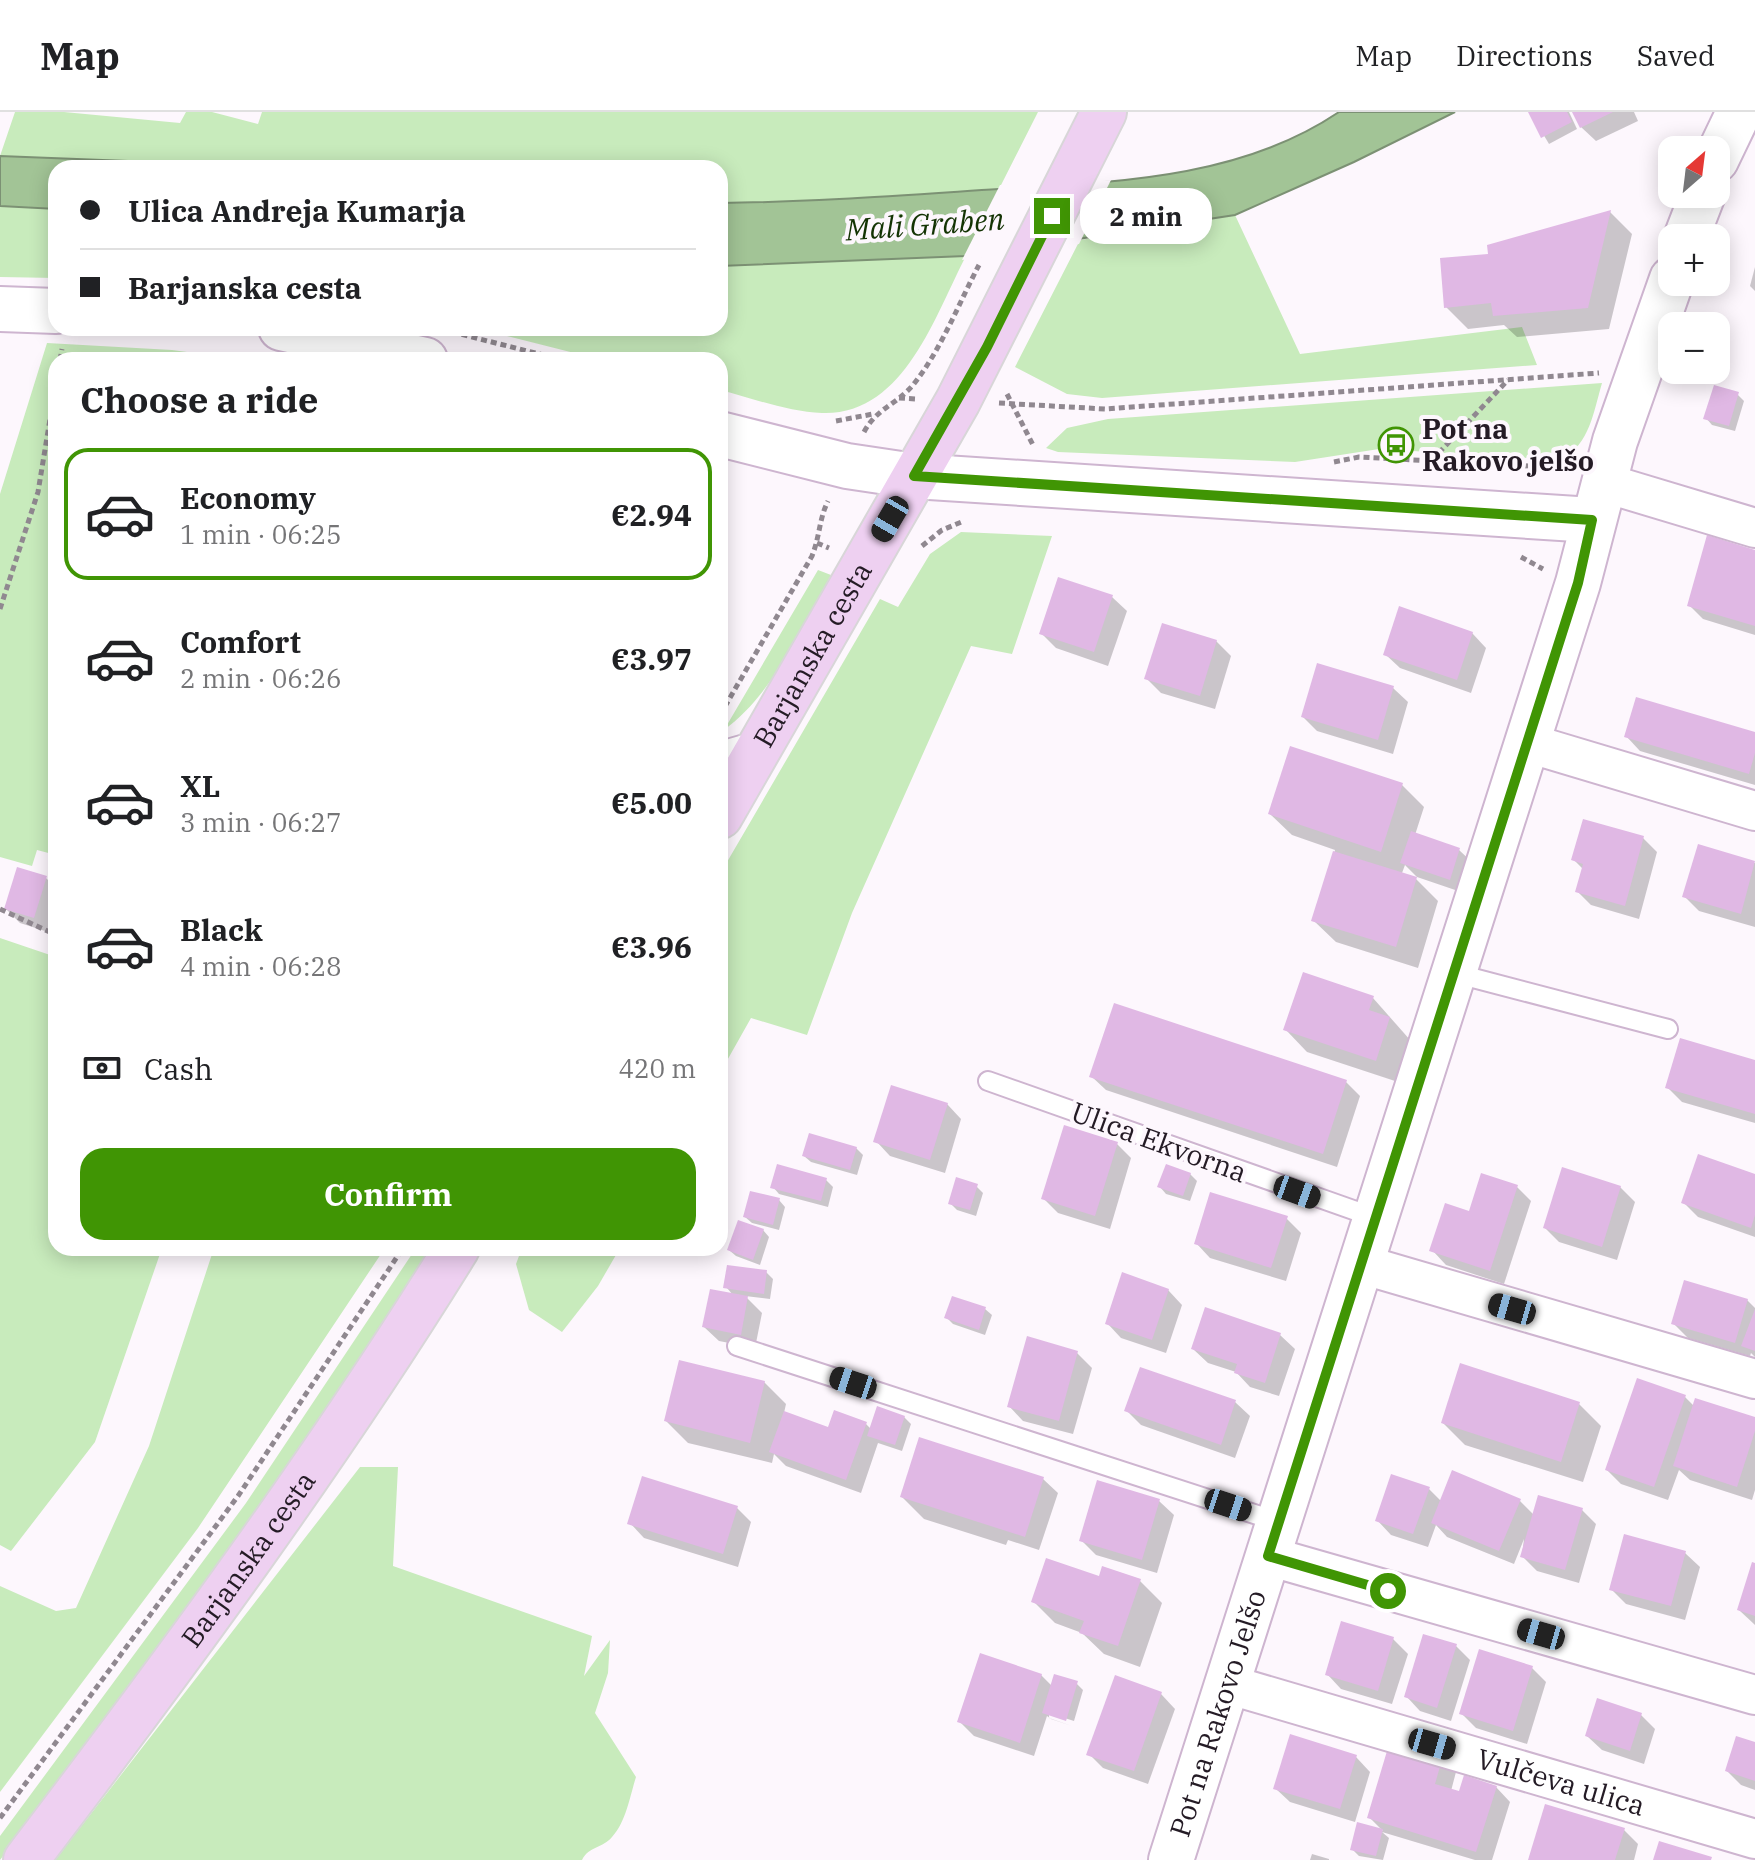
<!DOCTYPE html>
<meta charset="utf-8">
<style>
body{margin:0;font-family:"IBM Plex Serif",serif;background:#f2f2f2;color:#202124;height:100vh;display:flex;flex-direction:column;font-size:30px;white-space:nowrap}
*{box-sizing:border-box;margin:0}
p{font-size:26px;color:#757577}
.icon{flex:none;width:44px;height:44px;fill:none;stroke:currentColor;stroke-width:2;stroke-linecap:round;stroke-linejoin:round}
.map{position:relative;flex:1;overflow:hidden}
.sheet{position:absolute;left:48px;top:240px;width:680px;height:904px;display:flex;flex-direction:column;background:#fff;border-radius:24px;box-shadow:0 4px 20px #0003}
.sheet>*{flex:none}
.guide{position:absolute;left:48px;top:48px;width:680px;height:176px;border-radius:24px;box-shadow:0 4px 20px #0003;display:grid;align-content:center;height:176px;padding:0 32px;background:#fff}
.needle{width:52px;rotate:28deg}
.controls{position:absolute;left:1658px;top:24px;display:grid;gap:16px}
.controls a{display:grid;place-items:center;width:72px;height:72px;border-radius:16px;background:#fff;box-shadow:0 4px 20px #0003;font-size:40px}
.end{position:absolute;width:36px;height:36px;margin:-18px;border:10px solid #409504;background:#fff;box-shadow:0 0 0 4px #fff}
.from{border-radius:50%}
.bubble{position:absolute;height:56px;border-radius:24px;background:#fff;box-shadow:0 4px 20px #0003;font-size:26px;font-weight:700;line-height:56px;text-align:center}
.car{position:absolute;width:24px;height:48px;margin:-24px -12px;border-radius:10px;box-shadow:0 0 6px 2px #0007;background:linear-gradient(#222 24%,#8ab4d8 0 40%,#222 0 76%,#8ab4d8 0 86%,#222 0)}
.guide b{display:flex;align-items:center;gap:28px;height:76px;font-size:30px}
.guide b+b{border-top:2px solid #e0e0e0}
.guide i{width:20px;height:20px;background:#202124}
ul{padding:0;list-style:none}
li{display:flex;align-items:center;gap:24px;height:132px;margin:0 16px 12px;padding:0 16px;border:4px solid transparent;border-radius:24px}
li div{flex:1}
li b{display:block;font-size:30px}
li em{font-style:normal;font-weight:700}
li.selected{border-color:#409504}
li>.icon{width:72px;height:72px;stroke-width:1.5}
h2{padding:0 32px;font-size:36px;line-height:96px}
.pay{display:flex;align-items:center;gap:20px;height:88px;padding:0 32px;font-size:30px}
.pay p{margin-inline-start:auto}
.cta{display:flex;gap:16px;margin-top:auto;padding:16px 32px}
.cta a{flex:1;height:92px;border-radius:24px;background:#409504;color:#fff;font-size:32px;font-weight:700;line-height:92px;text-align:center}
header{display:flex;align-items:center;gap:48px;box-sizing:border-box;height:112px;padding:0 40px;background:#fff;border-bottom:2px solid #e0e0e0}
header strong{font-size:38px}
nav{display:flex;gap:44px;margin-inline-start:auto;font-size:28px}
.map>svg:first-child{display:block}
.grass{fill:#c8ebbc}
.water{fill:#a2c496;stroke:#7c9174;stroke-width:2}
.pier{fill:#fdf7fd}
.shadow{fill:#0003}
.building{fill:#e0b8e4}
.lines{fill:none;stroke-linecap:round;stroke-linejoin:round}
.service-casing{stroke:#ceb5d0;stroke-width:22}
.minor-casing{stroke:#ceb5d0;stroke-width:42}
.tertiary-casing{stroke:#ceb5d0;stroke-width:48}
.primary-casing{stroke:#d8d6d8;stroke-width:48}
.path{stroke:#908890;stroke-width:5;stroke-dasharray:6 4;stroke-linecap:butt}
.service{stroke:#fff;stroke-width:18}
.minor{stroke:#fff;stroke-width:38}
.tertiary{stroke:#fff;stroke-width:44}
.primary{stroke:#eed0f1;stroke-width:44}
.route{stroke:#409504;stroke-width:10}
.labels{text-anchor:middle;stroke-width:8;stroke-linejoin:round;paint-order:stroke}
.poi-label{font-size:28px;font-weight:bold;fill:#241b25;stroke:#fdf7fd;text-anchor:start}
.street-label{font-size:28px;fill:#241b25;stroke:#fdf7fd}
.water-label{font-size:30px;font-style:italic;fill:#143404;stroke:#fdf7fd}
</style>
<header>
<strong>Map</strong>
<nav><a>Map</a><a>Directions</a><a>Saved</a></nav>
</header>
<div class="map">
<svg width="1755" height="1748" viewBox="0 0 1755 1748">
<rect width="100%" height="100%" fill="#fdf7fd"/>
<!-- grass -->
<g class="grass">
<path d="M15 0H64L180 11 186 0H212L258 12 262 0H1038L999 77 806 90 720 91V56H308L0 44Z"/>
<path d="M0 94 56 97V166L0 165Z"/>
<path d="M1235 103 1300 242 1522 215 1537 253 1102 286 1067 282 1015 255 1080 128Z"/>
<path d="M966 144C935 203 904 304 822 301 788 300 752 286 720 278V248H602L475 216H720V154Z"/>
<path d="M47 231 172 238 247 248H56V743L37 738 32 754 0 745V382Z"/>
<path d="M1602 271C1593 302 1590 330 1562 348L1379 337 1295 350 1058 340 1046 336 1067 316 1108 307Z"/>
<path d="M961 420 1052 424 1012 542 971 534 852 801 807 923 751 906 720 961V762L880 487 898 495 930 442Z"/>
<path d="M818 458 831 463C805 514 771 584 724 618Z"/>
<path d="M0 826 56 845V1136H162L95 1330 11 1439 0 1433Z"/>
<path d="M214 1136H385L198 1416 0 1680V1474L56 1499 76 1496 149 1334Z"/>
<path d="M416 1136H434L347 1271 114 1600 0 1748V1724L246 1391Z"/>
<path d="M522 1136H620L598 1174 562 1220 529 1198 516 1152Z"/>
<path d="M360 1355H398L393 1454 592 1524 584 1564 610 1528 608 1561 595 1601 636 1665C630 1684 626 1710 612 1725 603 1736 589 1734 582 1748H55Z"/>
</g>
<!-- water -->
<g class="water">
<path d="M1339 0H1455L1354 50 1235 103 966 144 720 154V91C814 90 906 83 999 77 1115 70 1240 67 1339 0Z"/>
<path d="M0 44 308 56H353H56V97L0 94Z"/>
</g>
<!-- pier -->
<path class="pier" d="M1111 68 1079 132 962 148 1000 73Z"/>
<!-- shadow -->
<g class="shadow">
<path d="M1530 0H1569L1577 17 1549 32Z"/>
<path d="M1575 0H1634L1638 9 1596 29 1581 15Z"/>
<path d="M1610 100 1632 122 1609 217 1517 225 1504 213 1468 217 1446 195 1490 143Z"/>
<path d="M1755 155V179L1750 174Z"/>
<path d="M1737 282 1744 289 1735 319 1712 313 1706 306Z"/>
<path d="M1755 440V523L1703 507 1689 493Z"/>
<path d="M1112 485 1127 499 1108 554 1056 536 1042 522Z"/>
<path d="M1472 521 1486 536 1471 581 1400 556 1385 542Z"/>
<path d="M1216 529 1231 544 1215 597 1161 581 1147 567Z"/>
<path d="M1393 576 1408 590 1393 642 1317 619 1303 605Z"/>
<path d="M1755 622V673L1640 639 1626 624Z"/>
<path d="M1402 673 1424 695 1415 723 1459 738 1474 752 1464 781 1417 765 1405 753 1402 761 1416 767 1438 789 1418 856 1336 830 1314 809 1335 738 1292 723 1270 702Z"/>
<path d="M1643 726 1657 740 1639 807 1591 793 1577 779 1583 757 1573 747Z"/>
<path d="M1699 734 1755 751V815L1699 799 1684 784Z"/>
<path d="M46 766 56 776V794L48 820 20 811 6 797Z"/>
<path d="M1373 886 1411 929 1398 970 1307 940 1286 918Z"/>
<path d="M1755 950V1011L1682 990 1667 975Z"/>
<path d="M1091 964 1346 970 1360 984 1337 1055 1106 978Z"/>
<path d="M947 992 961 1007 945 1061 890 1044 876 1029Z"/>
<path d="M1117 1032 1131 1046 1110 1117 1058 1101 1043 1086Z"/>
<path d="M856 1036 863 1043 857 1063 811 1050 804 1044Z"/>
<path d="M1190 1062 1197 1069 1190 1089 1166 1082 1160 1075Z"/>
<path d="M1755 1064V1125L1698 1105 1684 1091Z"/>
<path d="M826 1068 833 1075 828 1095 779 1082 773 1075Z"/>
<path d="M976 1074 983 1081 976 1104 957 1098 950 1091Z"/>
<path d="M1517 1075 1531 1089 1504 1172 1446 1153 1432 1138 1470 1101Z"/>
<path d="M1620 1075 1635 1090 1617 1148 1559 1130 1545 1116Z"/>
<path d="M779 1088 785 1095 779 1118 752 1111 745 1105Z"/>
<path d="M1286 1106 1301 1121 1286 1169 1210 1146 1196 1131Z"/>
<path d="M763 1118 769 1125 760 1153 736 1144 729 1138Z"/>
<path d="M766 1160 773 1167 770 1187 745 1184 762 1201 755 1236 719 1229 704 1215 734 1184 726 1175Z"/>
<path d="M1168 1178 1182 1193 1166 1241 1121 1226 1107 1211Z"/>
<path d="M1747 1188 1755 1196V1245L1751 1241 1750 1244 1688 1226 1674 1212Z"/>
<path d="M985 1197 992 1203 985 1223 953 1212 947 1206Z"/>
<path d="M1206 1198 1280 1223 1295 1237 1279 1284 1250 1275 1236 1260 1208 1251 1193 1237Z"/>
<path d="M1077 1241 1092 1256 1073 1322 1023 1309 1009 1294Z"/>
<path d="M764 1270 786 1292 784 1301 829 1318 866 1312 871 1317 904 1305 911 1312 902 1339 878 1331 861 1381 786 1354 774 1342 772 1351 688 1331 666 1309Z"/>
<path d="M1685 1285 1694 1294 1755 1307V1378L1752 1388 1690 1368 1679 1358 1668 1388 1621 1372 1607 1358Z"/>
<path d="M1235 1290 1250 1304 1235 1346 1141 1313 1127 1299Z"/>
<path d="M1579 1292 1601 1314 1583 1370 1465 1333 1443 1311Z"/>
<path d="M1043 1367 1058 1381 1039 1438 1008 1428 1006 1433 924 1407 902 1385Z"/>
<path d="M1429 1377 1442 1390 1520 1389 1534 1403 1582 1398 1596 1412 1579 1471 1537 1459 1522 1444 1524 1427 1514 1452 1447 1425 1436 1413 1428 1435 1391 1423 1377 1408Z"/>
<path d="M1159 1389 1174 1403 1157 1461 1096 1443 1082 1429Z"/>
<path d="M737 1396 751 1410 738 1455 644 1426 630 1411Z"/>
<path d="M1685 1441 1700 1455 1685 1508 1626 1492 1611 1477Z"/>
<path d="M1755 1453V1513L1739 1498Z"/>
<path d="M1100 1466 1140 1469 1162 1491 1140 1555 1104 1542 1082 1521 1055 1511 1033 1489Z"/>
<path d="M1342 1511 1393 1527 1408 1542 1392 1592 1341 1577 1327 1562Z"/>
<path d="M1456 1534 1470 1548 1451 1609 1420 1599 1406 1584Z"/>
<path d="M1532 1556 1546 1570 1527 1632 1476 1616 1461 1601Z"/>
<path d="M1041 1563 1052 1574 1076 1571 1083 1578 1074 1609 1049 1601V1606L1072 1614 1051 1607 1047 1604 1034 1644 974 1624 960 1610Z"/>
<path d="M1161 1582 1175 1597 1148 1672 1103 1656 1089 1642Z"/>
<path d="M1640 1602 1655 1617 1644 1652 1602 1638 1587 1624Z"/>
<path d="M1755 1632V1678L1741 1673 1727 1659Z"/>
<path d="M1356 1645 1370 1660 1355 1710 1290 1690 1275 1676Z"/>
<path d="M1442 1646 1456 1660 1451 1679 1460 1681 1496 1675 1510 1690 1492 1748H1475L1382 1720 1389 1726 1383 1748 1359 1744 1352 1737 1358 1713 1383 1719 1369 1705Z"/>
<path d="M1624 1718 1638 1732 1634 1748H1532Z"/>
<path d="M1312 1742 1329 1747V1748H1310Z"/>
</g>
<!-- building -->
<g class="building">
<path d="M1528 0H1567L1572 10 1541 26Z"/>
<path d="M1572 0H1613L1580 16Z"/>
<path d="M1611 98 1588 196 1493 204 1491 191 1444 196 1440 146 1488 142 1487 133Z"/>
<path d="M1714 273 1739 280 1729 314 1703 307Z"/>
<path d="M1707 423 1755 438V514L1687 494Z"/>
<path d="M1058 465 1113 483 1094 540 1039 522Z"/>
<path d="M1399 494 1473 520 1457 568 1383 543Z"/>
<path d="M1162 511 1217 528 1200 584 1144 567Z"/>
<path d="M1317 551 1394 574 1378 628 1301 605Z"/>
<path d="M1636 585 1755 620V641L1749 662 1624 625Z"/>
<path d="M1290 634 1403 671 1381 740 1268 702Z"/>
<path d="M1583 707 1644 724 1625 794 1575 780 1583 752 1571 748Z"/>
<path d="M1411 719 1460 736 1450 768 1400 751Z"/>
<path d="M1698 732 1755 749 1741 802 1682 785Z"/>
<path d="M1333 739 1417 765 1396 835 1311 809Z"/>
<path d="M17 755 47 764 34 806 4 797Z"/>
<path d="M1303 860 1374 884 1369 898 1390 905 1376 949 1283 918Z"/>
<path d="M1114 891 1347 968 1323 1042 1089 965Z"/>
<path d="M1680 926 1755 948V1002L1665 976Z"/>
<path d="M891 973 948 991 930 1048 873 1030Z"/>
<path d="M1064 1013 1118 1030 1095 1104 1041 1087Z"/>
<path d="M809 1021 857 1035 850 1058 802 1044Z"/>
<path d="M1698 1042 1755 1062V1103L1751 1116 1681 1091Z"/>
<path d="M777 1052 827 1066 821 1089 770 1076Z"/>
<path d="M1166 1052 1191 1061 1183 1084 1157 1075Z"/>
<path d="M1562 1055 1621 1074 1602 1135 1543 1116Z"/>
<path d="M1481 1061 1518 1073 1490 1159 1429 1139 1445 1091 1469 1099Z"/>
<path d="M956 1065 978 1072 970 1098 948 1092Z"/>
<path d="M750 1079 780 1086 773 1113 743 1105Z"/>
<path d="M1210 1080 1288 1104 1271 1156 1194 1132Z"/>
<path d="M738 1108 764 1117 753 1148 727 1138Z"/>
<path d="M727 1153 767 1158 764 1182 723 1176Z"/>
<path d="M1122 1160 1169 1177 1152 1228 1105 1212Z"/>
<path d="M1684 1168 1748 1187 1735 1231 1671 1212Z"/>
<path d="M710 1177 748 1184 741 1223 702 1215Z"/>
<path d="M952 1184 986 1195 979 1218 944 1206Z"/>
<path d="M1205 1195 1281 1221 1265 1271 1234 1261 1237 1252 1191 1237Z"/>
<path d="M1755 1197V1239L1741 1234Z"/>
<path d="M1027 1224 1078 1239 1059 1309 1007 1295Z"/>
<path d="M679 1248 765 1269 750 1331 664 1309Z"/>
<path d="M1460 1251 1580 1290 1561 1350 1441 1311Z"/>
<path d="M1140 1255 1236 1288 1221 1333 1124 1299Z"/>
<path d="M1637 1266 1686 1283 1654 1375 1605 1358Z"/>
<path d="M1695 1286 1755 1305V1319L1737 1375 1673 1354Z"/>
<path d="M877 1294 905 1304 895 1333 867 1324Z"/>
<path d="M834 1298 867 1310 846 1368 769 1340 784 1299 828 1315Z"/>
<path d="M919 1325 1044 1365 1025 1425 900 1385Z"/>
<path d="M1452 1358 1521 1387 1499 1439 1431 1411Z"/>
<path d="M1391 1362 1430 1375 1413 1422 1375 1409Z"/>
<path d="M642 1364 738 1394 723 1442 627 1412Z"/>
<path d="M1097 1368 1160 1387 1142 1448 1079 1429Z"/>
<path d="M1538 1383 1583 1396 1565 1458 1520 1445Z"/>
<path d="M1624 1422 1686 1439 1671 1494 1609 1478Z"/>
<path d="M1046 1446 1099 1464 1102 1454 1141 1467 1118 1534 1079 1521 1084 1509 1031 1490Z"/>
<path d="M1752 1450 1755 1451V1504L1737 1498Z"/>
<path d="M1341 1509 1394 1525 1378 1579 1325 1563Z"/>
<path d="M1423 1522 1457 1532 1437 1596 1404 1585Z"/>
<path d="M1479 1537 1533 1554 1513 1619 1459 1602Z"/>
<path d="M980 1541 1042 1562 1020 1631 957 1610Z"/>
<path d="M1054 1562 1078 1569 1066 1609 1042 1601Z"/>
<path d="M1115 1563 1162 1580 1134 1659 1086 1643Z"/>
<path d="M1597 1586 1642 1601 1630 1639 1585 1624Z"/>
<path d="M1290 1622 1357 1643 1340 1697 1273 1677Z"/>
<path d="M1736 1624 1755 1630V1669L1725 1659Z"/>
<path d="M1390 1629 1443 1644 1435 1672 1459 1679 1464 1663 1497 1674 1476 1740 1367 1706Z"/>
<path d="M1545 1692 1625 1716 1615 1748H1528Z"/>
<path d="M1357 1710 1383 1717 1376 1744 1350 1738Z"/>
<path d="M1659 1729 1712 1745 1711 1748H1653Z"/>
</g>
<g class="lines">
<!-- service casing -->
<g class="service-casing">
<g id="service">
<path d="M720 639 755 629"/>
<path d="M1454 861 1668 917"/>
<path d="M988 969 1376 1106"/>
<path d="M737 1234 1279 1410"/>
</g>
</g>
<!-- minor casing -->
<g class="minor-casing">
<g id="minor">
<path d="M1602 370 1755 416"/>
<path d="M1528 631 1755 699"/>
<path d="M1361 1152 1755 1267"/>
<path d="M1268 1444 1755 1583"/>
<path id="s1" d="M1227 1572 1755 1727"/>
</g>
</g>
<!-- tertiary casing -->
<g class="tertiary-casing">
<g id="tertiary">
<path d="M1716 48 1739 0"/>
<path d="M1686 126 1703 82"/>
<path d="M0 197 56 199"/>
<path d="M281 216 425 248"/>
<path d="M720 322 847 354 914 364 1592 408"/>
<path id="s2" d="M1171 1748 1578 471 1615 329 1672 167"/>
</g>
</g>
<!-- primary casing -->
<g class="primary-casing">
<g id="primary">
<path id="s3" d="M720 704 958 289 1104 0"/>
<path id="s4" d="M26 1748C177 1550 326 1348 457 1136"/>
</g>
</g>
<!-- path -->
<g class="path">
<path d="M452 220 563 248"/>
<path d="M60 248 62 237"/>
<path d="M1007 282 1033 333"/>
<path d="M899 286 917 287"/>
<path d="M999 291 1105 297 1599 261"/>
<path d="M836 309 873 302"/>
<path d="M864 320C877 296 896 293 913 273 941 238 958 193 979 153"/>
<path d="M1432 348 1508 268"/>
<path d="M1334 350 1359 345 1566 356"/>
<path d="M817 431 829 436"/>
<path d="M922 434 942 418 964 409"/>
<path d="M1521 445 1543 457"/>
<path d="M0 497 38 380 56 271"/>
<path d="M720 603 812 444C820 424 819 407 828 389"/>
<path d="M0 797 56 823"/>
<path d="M0 1706 238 1384 403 1136"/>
</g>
<!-- service -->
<use href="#service" class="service"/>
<!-- minor -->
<use href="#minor" class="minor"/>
<!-- tertiary -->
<use href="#tertiary" class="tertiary"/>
<!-- primary -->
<use href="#primary" class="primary"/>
</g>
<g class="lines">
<!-- route -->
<path class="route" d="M1052 104 987 235 914 364 1592 408 1578 471 1268 1444 1388 1479"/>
</g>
<!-- icons -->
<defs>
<g id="bus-ring" transform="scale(1.8)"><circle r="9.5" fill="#fdf7fd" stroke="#409504" stroke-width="1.5"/><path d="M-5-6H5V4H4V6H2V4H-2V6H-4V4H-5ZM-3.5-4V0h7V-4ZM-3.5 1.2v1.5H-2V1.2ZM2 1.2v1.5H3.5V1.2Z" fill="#409504"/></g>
</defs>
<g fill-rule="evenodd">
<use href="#bus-ring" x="1396" y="333"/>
</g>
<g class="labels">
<!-- poi labels -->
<g class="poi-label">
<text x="1422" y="327">Pot na<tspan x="1422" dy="32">Rakovo jelšo</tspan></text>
</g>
<!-- street labels -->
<g class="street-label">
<text dy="10" stroke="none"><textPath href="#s3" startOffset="186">Barjanska cesta</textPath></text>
<text transform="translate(1159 1030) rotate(20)" y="10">Ulica Ekvorna</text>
<text dy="10" stroke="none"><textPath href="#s4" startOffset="374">Barjanska cesta</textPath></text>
<text dy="10" stroke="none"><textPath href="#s2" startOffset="154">Pot na Rakovo Jelšo</textPath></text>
<text dy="10" stroke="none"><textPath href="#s1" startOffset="348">Vulčeva ulica</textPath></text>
</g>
<!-- water labels -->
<g class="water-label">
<text transform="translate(925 113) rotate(-4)" y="10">Mali Graben</text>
</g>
</g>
</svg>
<div class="controls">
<a><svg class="needle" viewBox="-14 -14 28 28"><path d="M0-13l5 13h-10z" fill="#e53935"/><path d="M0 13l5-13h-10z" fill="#757577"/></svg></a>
<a>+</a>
<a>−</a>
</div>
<i class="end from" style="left:1388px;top:1479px"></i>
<i class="end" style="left:1052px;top:104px"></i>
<div class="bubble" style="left:1080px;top:76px;width:132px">2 min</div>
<i class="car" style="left:890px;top:407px;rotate:210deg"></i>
<i class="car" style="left:1297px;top:1080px;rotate:110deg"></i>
<i class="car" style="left:1512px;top:1197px;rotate:286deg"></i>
<i class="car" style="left:853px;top:1271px;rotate:288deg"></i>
<i class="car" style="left:1228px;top:1393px;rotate:108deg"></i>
<i class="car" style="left:1541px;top:1522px;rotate:286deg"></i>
<i class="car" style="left:1432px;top:1632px;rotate:106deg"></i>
<div class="guide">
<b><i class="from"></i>Ulica Andreja Kumarja</b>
<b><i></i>Barjanska cesta</b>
</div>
<section class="sheet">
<h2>Choose a ride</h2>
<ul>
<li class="selected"><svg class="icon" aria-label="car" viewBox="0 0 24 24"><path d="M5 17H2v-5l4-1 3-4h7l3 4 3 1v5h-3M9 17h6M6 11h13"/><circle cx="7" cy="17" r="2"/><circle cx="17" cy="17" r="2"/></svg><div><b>Economy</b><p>1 min · 06:25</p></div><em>€2.94</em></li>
<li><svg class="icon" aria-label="car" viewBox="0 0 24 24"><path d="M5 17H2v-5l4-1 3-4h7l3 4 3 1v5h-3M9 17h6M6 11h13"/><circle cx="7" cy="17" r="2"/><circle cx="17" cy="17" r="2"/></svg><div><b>Comfort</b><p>2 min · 06:26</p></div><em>€3.97</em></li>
<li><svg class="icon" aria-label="car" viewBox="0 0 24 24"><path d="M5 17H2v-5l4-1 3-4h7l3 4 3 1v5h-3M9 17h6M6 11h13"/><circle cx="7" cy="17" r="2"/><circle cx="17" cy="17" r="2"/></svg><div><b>XL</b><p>3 min · 06:27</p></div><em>€5.00</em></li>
<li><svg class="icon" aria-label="car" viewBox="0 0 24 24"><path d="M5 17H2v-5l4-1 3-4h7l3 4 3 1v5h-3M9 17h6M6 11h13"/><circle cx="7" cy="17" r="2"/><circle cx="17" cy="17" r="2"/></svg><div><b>Black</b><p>4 min · 06:28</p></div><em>€3.96</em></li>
</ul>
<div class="pay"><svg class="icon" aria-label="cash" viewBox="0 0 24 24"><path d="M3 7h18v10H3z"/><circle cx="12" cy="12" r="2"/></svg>Cash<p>420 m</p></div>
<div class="cta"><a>Confirm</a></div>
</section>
</div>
